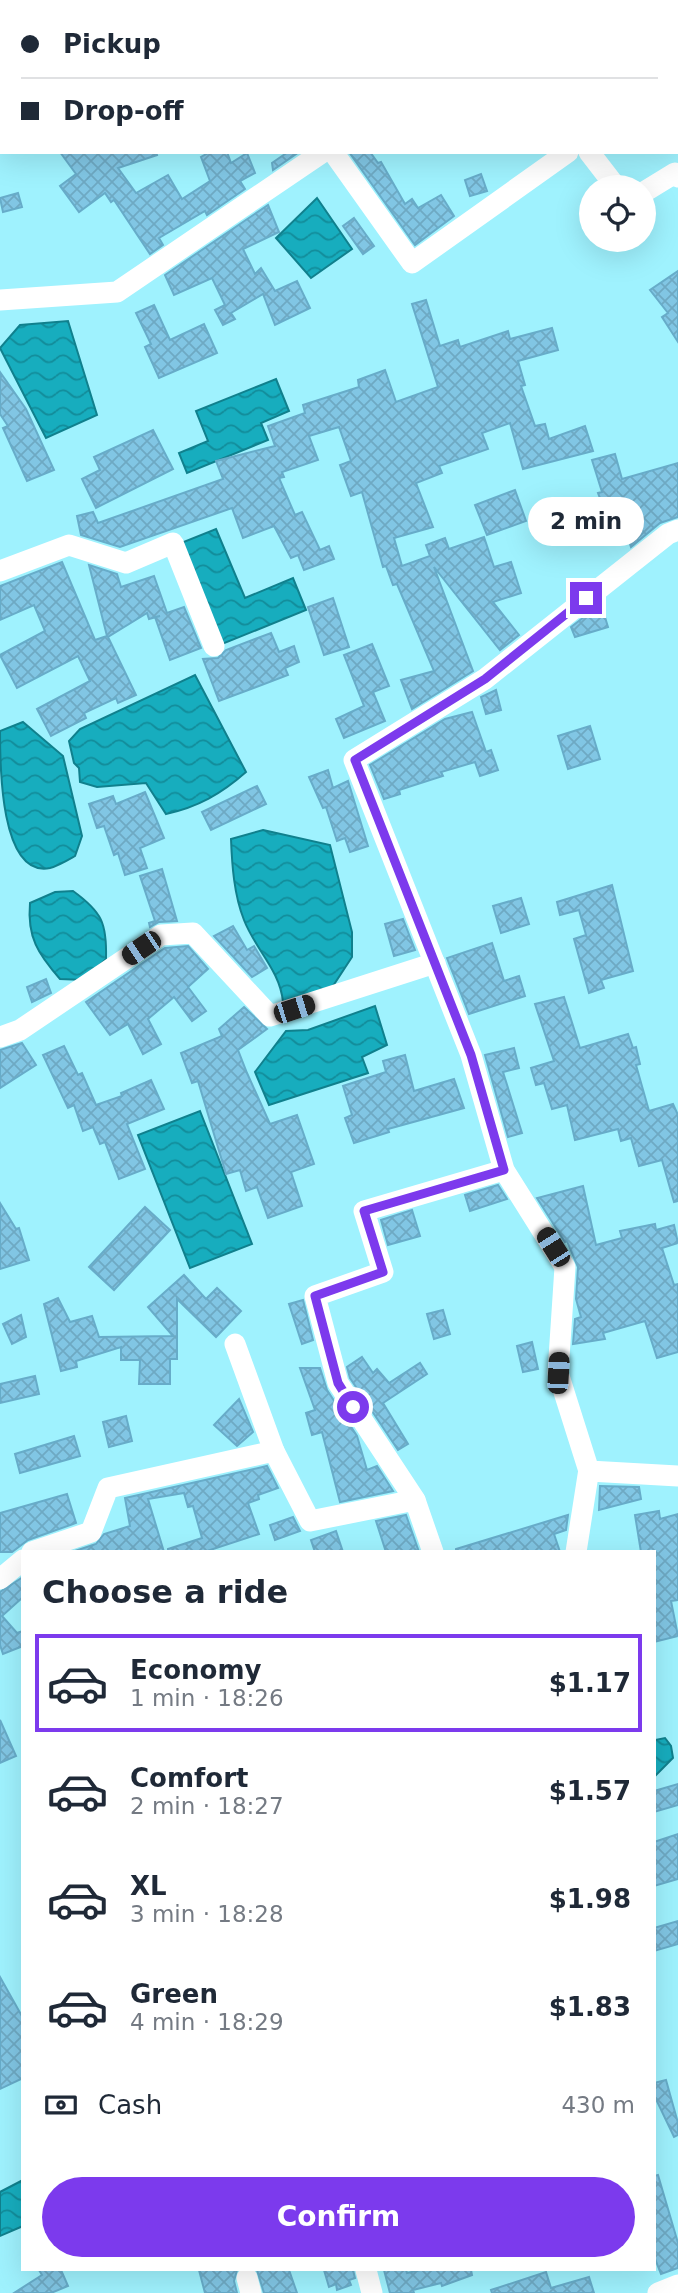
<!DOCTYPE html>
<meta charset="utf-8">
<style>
body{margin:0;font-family:"DejaVu Sans",sans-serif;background:#f6f6f7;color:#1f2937;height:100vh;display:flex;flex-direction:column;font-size:26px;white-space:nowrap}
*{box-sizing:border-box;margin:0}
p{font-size:23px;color:#747a83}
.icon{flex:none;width:38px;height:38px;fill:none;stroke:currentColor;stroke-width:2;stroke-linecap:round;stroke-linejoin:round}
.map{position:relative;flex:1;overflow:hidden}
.details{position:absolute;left:21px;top:1550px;width:635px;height:721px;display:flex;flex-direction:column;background:#fff;border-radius:0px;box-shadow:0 7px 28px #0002}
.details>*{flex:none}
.top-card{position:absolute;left:0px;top:0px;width:679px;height:154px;box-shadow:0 7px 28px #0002;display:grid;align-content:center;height:154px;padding:0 21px;background:#fff}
.fabs{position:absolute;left:579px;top:175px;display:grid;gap:14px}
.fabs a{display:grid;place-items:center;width:77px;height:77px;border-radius:50%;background:#fff;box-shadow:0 7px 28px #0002;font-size:35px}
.end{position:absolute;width:32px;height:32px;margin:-16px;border:9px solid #7c3aed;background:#fff;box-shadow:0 0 0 4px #fff}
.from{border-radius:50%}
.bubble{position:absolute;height:49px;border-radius:24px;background:#fff;box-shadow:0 7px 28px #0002;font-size:23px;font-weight:700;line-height:49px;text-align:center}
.car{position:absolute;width:21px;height:42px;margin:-21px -10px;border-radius:9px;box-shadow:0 0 5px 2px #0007;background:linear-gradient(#222 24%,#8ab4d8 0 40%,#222 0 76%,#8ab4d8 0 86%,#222 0)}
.top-card b{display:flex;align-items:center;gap:24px;height:66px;font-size:26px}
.top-card b+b{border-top:2px solid #e0e1e3}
.top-card i{width:18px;height:18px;background:#1f2937}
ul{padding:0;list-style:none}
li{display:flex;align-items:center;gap:21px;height:98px;margin:0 14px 10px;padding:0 7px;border:4px solid transparent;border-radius:0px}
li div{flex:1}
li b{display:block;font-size:26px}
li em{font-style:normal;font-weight:700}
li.current{border-color:#7c3aed}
li>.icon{width:63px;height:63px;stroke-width:1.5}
h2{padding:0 21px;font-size:32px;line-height:84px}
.pay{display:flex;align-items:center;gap:18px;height:77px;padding:0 21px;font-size:26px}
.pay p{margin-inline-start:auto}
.cta{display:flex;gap:14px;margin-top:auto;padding:14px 21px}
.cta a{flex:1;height:80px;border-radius:42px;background:#7c3aed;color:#fff;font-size:28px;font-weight:700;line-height:80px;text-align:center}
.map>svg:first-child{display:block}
.water{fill:url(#water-waves);stroke:#10808d;stroke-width:2}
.building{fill:url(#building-cross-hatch);stroke:#67acc9;stroke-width:2}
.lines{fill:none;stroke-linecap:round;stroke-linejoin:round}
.street{stroke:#fff;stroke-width:21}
.route{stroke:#7c3aed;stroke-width:9}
</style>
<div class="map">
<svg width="678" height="2293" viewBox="0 0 678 2293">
<defs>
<pattern id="water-waves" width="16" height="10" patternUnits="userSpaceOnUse" patternTransform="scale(1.75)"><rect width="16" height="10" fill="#17adbe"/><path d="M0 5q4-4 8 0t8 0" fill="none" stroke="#128c9a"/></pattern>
<pattern id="building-cross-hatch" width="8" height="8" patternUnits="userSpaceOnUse" patternTransform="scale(1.75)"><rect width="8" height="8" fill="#81c6e4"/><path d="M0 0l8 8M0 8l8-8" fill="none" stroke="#6ea9c3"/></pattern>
</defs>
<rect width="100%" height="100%" fill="#9ff2fe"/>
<!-- water -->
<g class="water">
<path d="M317 198 352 249 311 278 276 238Z"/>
<path d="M68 321 97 415 46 438 0 348 20 325Z"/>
<path d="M276 379 289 411 261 423 268 440 187 473 179 453 208 441 196 411Z"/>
<path d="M216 529 245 598 293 578 306 610 222 644 181 543Z"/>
<path d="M195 675 246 772C221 794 198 807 166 814L146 783 97 787 80 782 79 768 74 763 69 741 80 729Z"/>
<path d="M23 722 63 756 82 836 75 856C68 860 58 866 50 868 0 878 0 765 0 731Z"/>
<path d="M263 830 330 845 352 932V957L329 992 283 1002C280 970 255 949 244 920 234 895 232 865 231 839Z"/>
<path d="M73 891C102 912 107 923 106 959L84 980 60 979C38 954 27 937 30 903L55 892Z"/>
<path d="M375 1006 387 1045 362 1057 368 1073 269 1105 255 1072 286 1031 308 1030Z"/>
<path d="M200 1111 252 1244 190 1268 138 1135Z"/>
<path d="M665 1738 671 1746 673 1758 655 1776V1740Z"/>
<path d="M23 2180V2226L0 2236V2192Z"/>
</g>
<!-- building -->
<g class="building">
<path d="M60 152H156L157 155 118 168 136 193 168 175 182 199 210 181 201 157 210 152H227L231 163 247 153 255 173 240 181 245 189 207 215 205 211 159 238 163 245 150 254 114 200 111 202 105 193 79 212 60 186 76 174Z"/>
<path d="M288 152H299L273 170 272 163Z"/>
<path d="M349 152H370L378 163 381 162 405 204 412 199 418 208 441 195 454 216 415 245Z"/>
<path d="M481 174 487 191 470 196 465 180Z"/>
<path d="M18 193 22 207 3 212 0 198Z"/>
<path d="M268 205 279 232 243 249 255 274 261 268 275 291 297 281 310 308 275 325 263 294 231 313 235 319 223 325 215 310 225 305 212 278 174 295 165 275Z"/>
<path d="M354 218 374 246 363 254 343 226Z"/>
<path d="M678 271V342L662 317 668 313 650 290Z"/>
<path d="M426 300 440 346 458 340 460 347 508 331 510 339 552 328 558 350 518 361 525 385 521 386 535 426 545 424 549 439 585 426 593 451 523 469 510 423 482 433 488 449 439 466 442 473 416 483 433 527 394 538 402 566 430 556 426 545 445 538 449 549 484 537 494 567 511 562 521 593 493 602 519 635 500 650 434 567 473 671 412 709 401 680 434 671 397 584 393 585 386 566 383 567 362 492 351 496 340 465 351 461 339 427 309 436 318 460 282 472 284 477 279 478 295 515 302 512 320 550 329 546 334 559 304 570 298 555 291 558 274 526 243 538 232 508 120 547 81 535 77 516 93 512 98 523 223 479 216 461 275 446 268 426 305 413 303 405 359 387 358 380 385 370 396 402 438 387 412 304Z"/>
<path d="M154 305 170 340 204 324 217 353 159 378 145 347 151 344 136 313Z"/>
<path d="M0 372 26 409 54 470 27 481 3 428 8 426 0 414Z"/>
<path d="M153 430 173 469 96 508 82 479 100 470 94 457Z"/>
<path d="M615 454 622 479 678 463V517L660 523 631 547 620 514 608 519 598 493 602 492 592 460Z"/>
<path d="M515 490 526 521 487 535 475 505Z"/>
<path d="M62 562 95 640 107 636 89 565 117 574 121 587 154 576 167 613 184 607 201 648 170 660 155 617 160 616 149 619 147 613 108 637 136 695 118 703 116 698 84 713 86 718 51 736 37 709 90 681 78 656 17 688 0 655 45 631 34 605 0 620V586Z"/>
<path d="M333 598 349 647 324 655 308 607Z"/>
<path d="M601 604 608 627 575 637 571 627Z"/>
<path d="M271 633 279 652 294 646 299 662 285 668 288 675 219 701 203 659 218 658 226 650Z"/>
<path d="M372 644 389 686 373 692 385 721 344 738 336 719 364 706 344 655Z"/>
<path d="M496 690 501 710 486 714 481 697Z"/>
<path d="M472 712 486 752 491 750 498 770 480 776 475 762 441 772 443 776 399 790 400 794 384 799 370 765 445 719Z"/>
<path d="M590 726 600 759 568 769 558 736Z"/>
<path d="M328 770 333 788 348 781 368 846 350 852 345 838 337 841 326 807 323 808 309 777Z"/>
<path d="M257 786 266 804 211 830 202 812Z"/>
<path d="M145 792 164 838 140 848 147 868 125 875 118 853 114 855 104 826 97 828 89 804 113 796 116 804Z"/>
<path d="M162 869 177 921 159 922 150 927 149 923 155 921 140 876Z"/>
<path d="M612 885 633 971 601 980 604 988 589 993 574 939 586 935 579 910 560 915 557 902Z"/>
<path d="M521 898 529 924 501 933 493 906Z"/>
<path d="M403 919 415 950 394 956 385 924Z"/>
<path d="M233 926 247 950 254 946 267 968 252 977 214 936Z"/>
<path d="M492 943 504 981 519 976 525 996 469 1014 447 958Z"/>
<path d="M188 946 208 969 188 987 206 1011 192 1021 174 997 148 1019 161 1044 143 1054 128 1024 110 1035 86 1002 165 948Z"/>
<path d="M46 979 51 993 32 1002 27 987Z"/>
<path d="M564 997 580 1048 628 1034 633 1048 636 1047 640 1064 636 1065 649 1111 673 1104 678 1115V1201L674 1202 662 1160 639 1166 631 1138 621 1141 618 1129 575 1140 567 1105 552 1109 544 1083 536 1085 531 1068 554 1061 535 1004Z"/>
<path d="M244 1007 267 1029 238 1050 247 1073 270 1124 297 1115 314 1164 291 1172 302 1206 268 1218 257 1187 246 1191 240 1170 226 1174 198 1081 192 1083 181 1053 222 1036 219 1029Z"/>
<path d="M22 1043 36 1065 0 1088V1050Z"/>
<path d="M64 1046 78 1075 82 1073 96 1105 122 1096 121 1093 151 1080 164 1109 127 1124 145 1169 119 1179 105 1142 100 1144 93 1127 83 1131 74 1105 68 1108 43 1055Z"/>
<path d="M514 1048 519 1068 503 1072 522 1133 508 1137 485 1055Z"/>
<path d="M405 1055 414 1091 454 1079 464 1108 388 1129 389 1132 354 1143 345 1118 352 1115 343 1086 386 1072 383 1061Z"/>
<path d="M498 1185 507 1199 470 1211 465 1195Z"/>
<path d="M583 1186 596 1245 622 1238 620 1231 655 1224 656 1230 674 1225 678 1243 662 1248 674 1285 678 1284V1352L657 1358 645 1321 603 1333 605 1339 573 1344 575 1319 581 1317 576 1299 578 1267 567 1241 565 1242 537 1198Z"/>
<path d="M0 1203 16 1229 19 1228 29 1260 0 1269Z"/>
<path d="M145 1207 170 1230 114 1290 89 1267Z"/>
<path d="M412 1210 420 1236 388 1245 381 1220Z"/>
<path d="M184 1275 206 1299 217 1288 241 1311 216 1337 177 1299V1359H170V1384H139L140 1360H121V1347L76 1361 77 1367 61 1371 44 1304 58 1298 70 1322 92 1316 99 1337 173 1336 148 1307Z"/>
<path d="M303 1300 313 1340 302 1344 289 1304Z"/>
<path d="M443 1310 450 1334 434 1339 427 1314Z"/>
<path d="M21 1315 26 1337 12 1344 3 1324Z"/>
<path d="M532 1342 538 1369 523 1372 517 1346Z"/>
<path d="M362 1357 373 1373 377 1369 389 1383 420 1363 427 1374 383 1403 408 1444 398 1450 350 1378 347 1367Z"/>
<path d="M300 1368H320L327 1390 357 1436 367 1470 377 1466 393 1491 340 1502 322 1432 312 1435 306 1413 315 1410Z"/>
<path d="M35 1376 39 1394 0 1403V1384Z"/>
<path d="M239 1399 253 1432 237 1446 214 1425Z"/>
<path d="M126 1416 132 1441 109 1447 103 1422Z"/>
<path d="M74 1436 80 1456 20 1473 15 1454Z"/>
<path d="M267 1466 278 1488 258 1495 259 1499 248 1503 259 1534 204 1552H168V1549L202 1538 193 1506 188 1507 184 1493 148 1499 164 1552H72L96 1544 104 1534 130 1526 125 1498Z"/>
<path d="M600 1486 639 1487 641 1499 599 1510Z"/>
<path d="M67 1494 76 1523 28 1540 12 1552H0V1513Z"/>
<path d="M659 1511 660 1519 678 1514V1600L671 1601 678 1636 654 1642V1552H641L635 1515Z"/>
<path d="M406 1515 419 1552H386L376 1521Z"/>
<path d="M568 1515 566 1530 554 1534 560 1552H456V1549Z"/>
<path d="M293 1517 300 1531 275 1540 270 1525Z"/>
<path d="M336 1531 343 1552H315L311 1540Z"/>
<path d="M23 1577V1597L2 1616 17 1633 23 1631V1646L3 1654 0 1645V1592Z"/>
<path d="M0 1720 16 1756 0 1763Z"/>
<path d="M678 1784V1805L654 1812V1791Z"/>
<path d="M678 1834V1879L654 1886V1842Z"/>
<path d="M678 1921V1944L654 1951V1928Z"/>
<path d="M0 1977 23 2018V2078L0 2089Z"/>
<path d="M666 2080 678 2123V2135L674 2137 654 2095V2083Z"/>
<path d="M658 2175 678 2243V2268L661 2274 654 2256V2176Z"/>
<path d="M39 2270H61L68 2286 51 2293H14L42 2275Z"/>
<path d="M199 2270H237L234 2281 237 2293H205Z"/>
<path d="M257 2270H289L297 2293H264Z"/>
<path d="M324 2270H353L355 2278 349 2280 351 2285 337 2290 336 2284 329 2287Z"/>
<path d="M384 2270H406L407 2273 420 2270H471L472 2275 442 2286 441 2283 413 2290 414 2293H390Z"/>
<path d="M546 2272 551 2288 589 2277 594 2293H492L491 2290Z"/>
</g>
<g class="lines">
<!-- street -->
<g class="street">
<path d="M357 0 359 2"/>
<path d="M25 2V0"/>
<path d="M0 86 2 80"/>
<path d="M333 152 412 263 568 152"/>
<path d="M589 152 616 187"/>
<path d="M644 192 675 173 678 177"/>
<path d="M0 300 117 292 323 152"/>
<path d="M678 530 668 534 485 679 354 760 471 1055 504 1170 565 1267 558 1373 589 1471 678 1476"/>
<path d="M0 571 69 545 126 563 173 543 214 646"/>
<path d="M0 1037 20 1030 161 935 193 933 270 1016 435 963"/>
<path d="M235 1344 274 1451"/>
<path d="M415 1500 338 1383 315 1296 383 1272 364 1211 504 1170"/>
<path d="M32 1552 91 1532 108 1488 274 1451 310 1521 415 1500 433 1552"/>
<path d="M576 1552 589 1469"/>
<path d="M0 1579 23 1560"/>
<path d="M366 2270 372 2293"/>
<path d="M247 2278 251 2293"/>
<path d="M658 2293 678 2285"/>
</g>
</g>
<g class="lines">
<!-- route -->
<path class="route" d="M353 1407 338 1383 315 1296 383 1272 364 1211 504 1170 471 1055 355 760 485 679 586 598"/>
</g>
</svg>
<div class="fabs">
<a><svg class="icon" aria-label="locate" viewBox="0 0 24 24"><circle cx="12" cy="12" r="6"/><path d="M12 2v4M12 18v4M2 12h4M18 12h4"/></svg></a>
</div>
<i class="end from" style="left:353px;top:1407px"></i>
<i class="end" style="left:586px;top:598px"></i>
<div class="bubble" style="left:528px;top:497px;width:116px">2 min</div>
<i class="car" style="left:141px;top:948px;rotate:236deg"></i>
<i class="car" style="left:294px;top:1009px;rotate:72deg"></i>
<i class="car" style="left:553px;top:1247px;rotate:328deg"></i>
<i class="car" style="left:558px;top:1373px;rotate:3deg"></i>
<div class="top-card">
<b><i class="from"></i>Pickup</b>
<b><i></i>Drop-off</b>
</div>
<section class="details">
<h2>Choose a ride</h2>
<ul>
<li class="current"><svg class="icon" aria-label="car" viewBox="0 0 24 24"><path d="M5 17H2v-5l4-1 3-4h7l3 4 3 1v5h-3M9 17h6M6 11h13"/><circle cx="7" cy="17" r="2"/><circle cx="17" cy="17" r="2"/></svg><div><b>Economy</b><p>1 min · 18:26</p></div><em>$1.17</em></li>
<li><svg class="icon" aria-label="car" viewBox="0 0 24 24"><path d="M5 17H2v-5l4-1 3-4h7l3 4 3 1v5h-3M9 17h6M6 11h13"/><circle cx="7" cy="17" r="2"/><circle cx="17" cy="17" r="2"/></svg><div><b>Comfort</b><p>2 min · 18:27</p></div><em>$1.57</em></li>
<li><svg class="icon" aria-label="car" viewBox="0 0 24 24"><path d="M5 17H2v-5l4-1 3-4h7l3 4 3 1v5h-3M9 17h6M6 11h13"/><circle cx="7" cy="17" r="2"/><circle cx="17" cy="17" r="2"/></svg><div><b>XL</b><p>3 min · 18:28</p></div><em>$1.98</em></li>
<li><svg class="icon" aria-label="car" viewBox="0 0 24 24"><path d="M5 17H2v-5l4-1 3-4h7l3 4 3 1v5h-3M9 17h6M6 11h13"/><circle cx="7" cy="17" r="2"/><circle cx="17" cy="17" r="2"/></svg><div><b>Green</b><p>4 min · 18:29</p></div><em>$1.83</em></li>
</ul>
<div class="pay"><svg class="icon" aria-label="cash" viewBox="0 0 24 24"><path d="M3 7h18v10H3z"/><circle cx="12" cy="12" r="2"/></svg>Cash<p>430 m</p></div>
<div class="cta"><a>Confirm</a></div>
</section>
</div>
